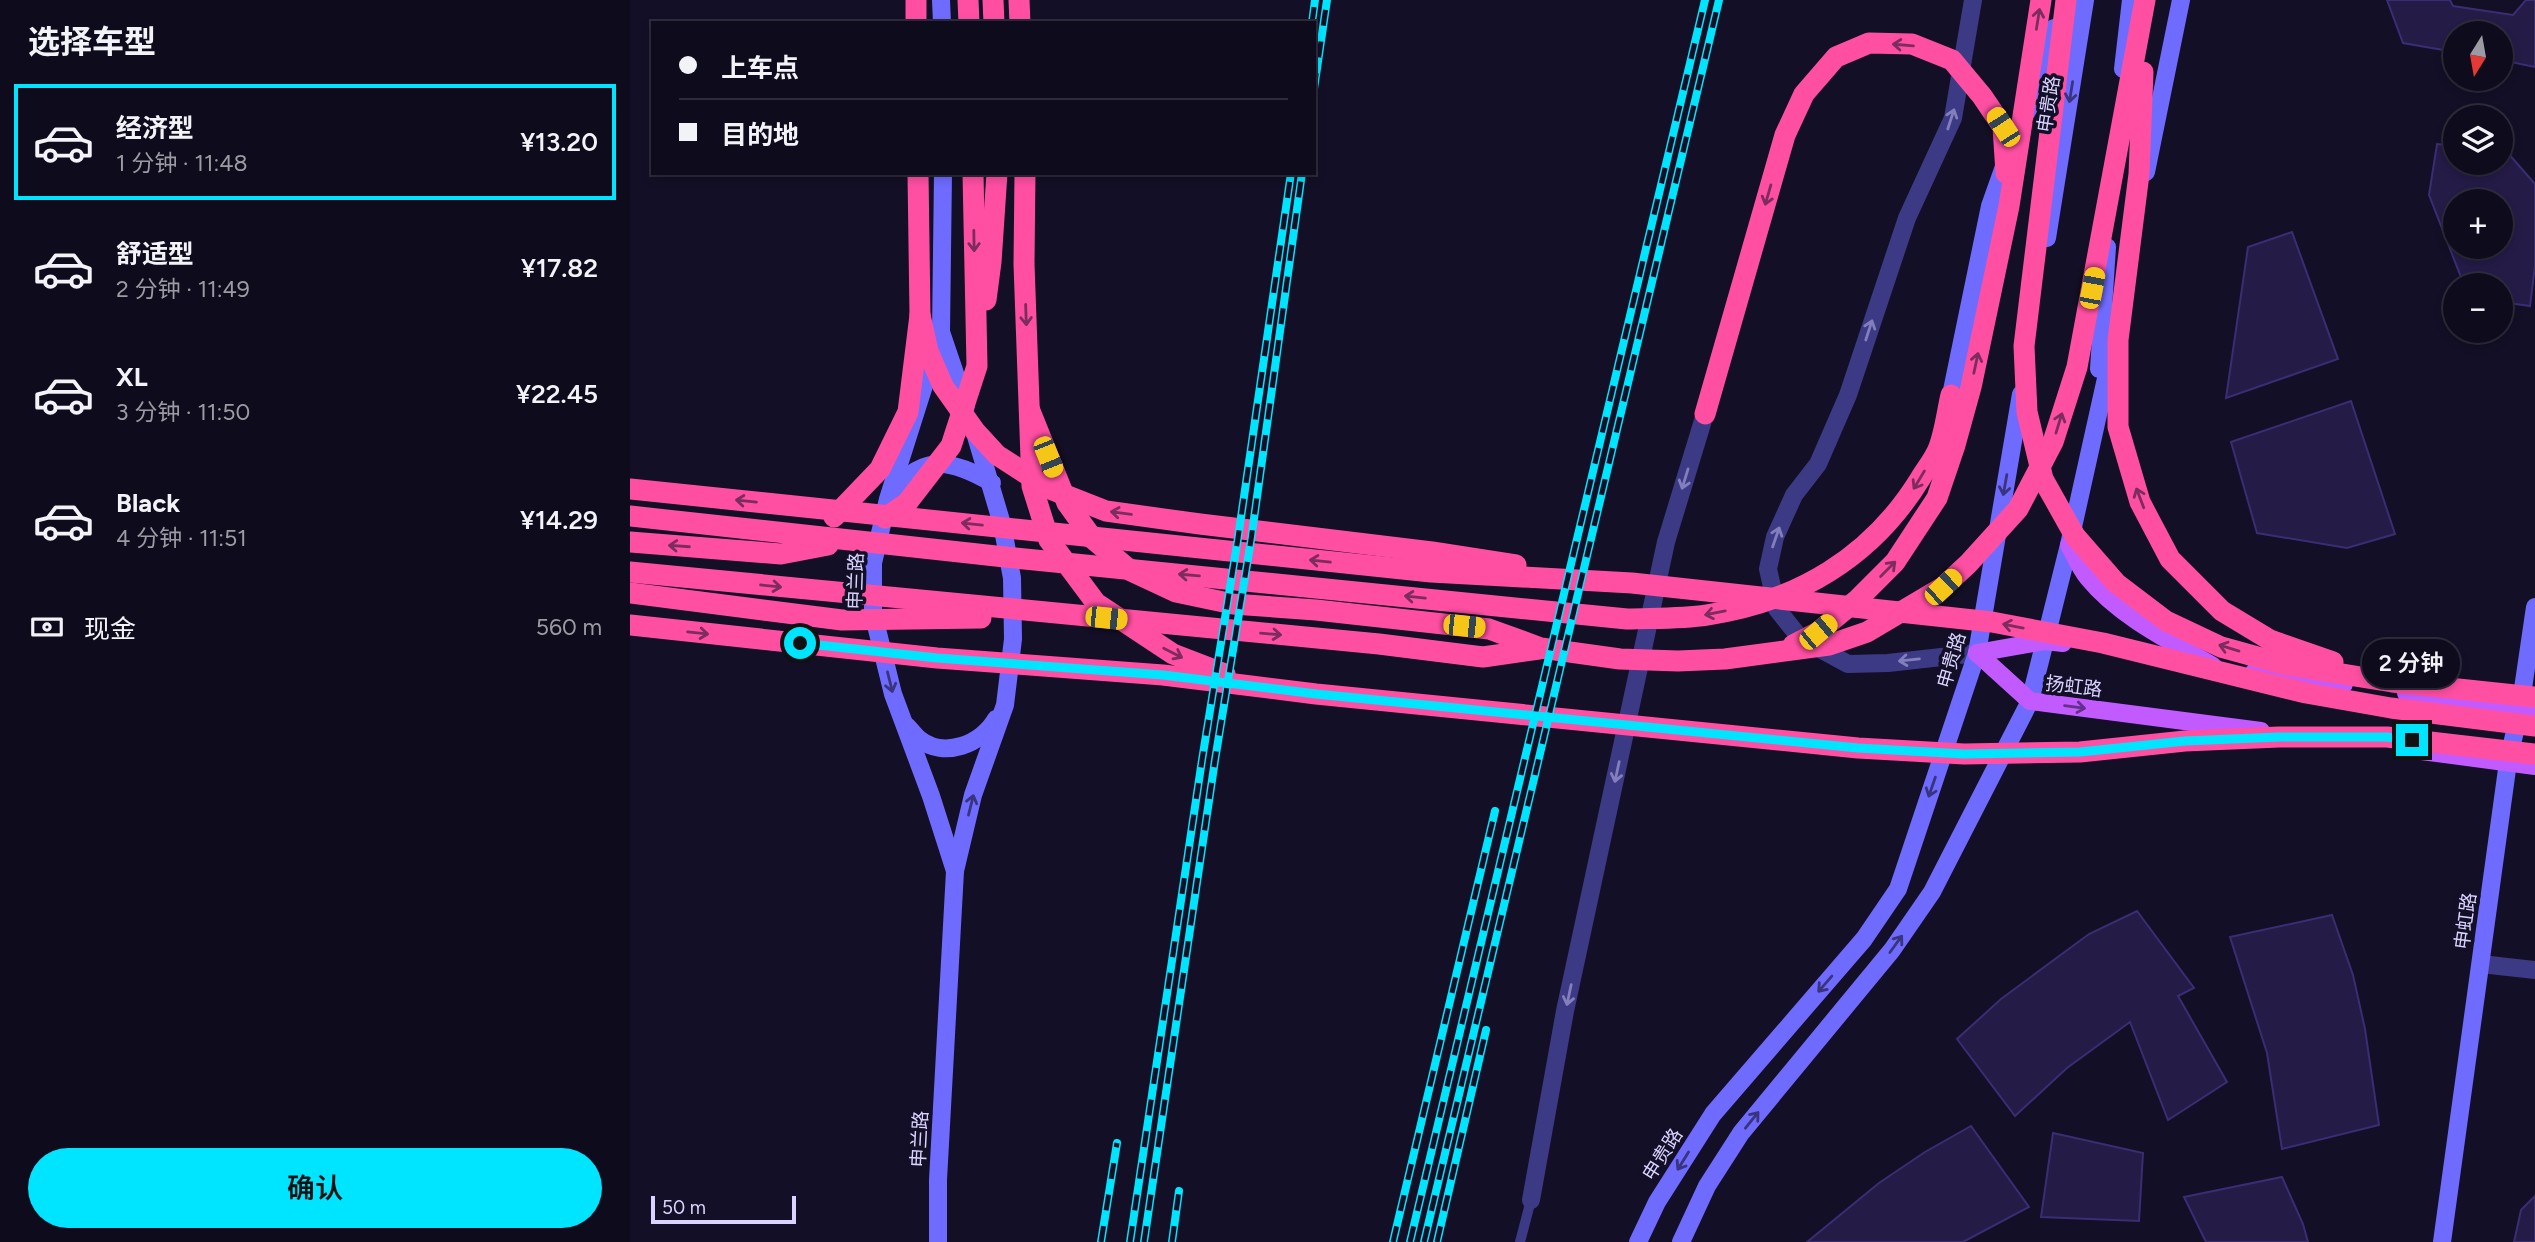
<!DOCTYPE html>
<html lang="zh">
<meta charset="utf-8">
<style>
body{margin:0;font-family:Figtree,"Noto Sans SC",sans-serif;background:#1c1929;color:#f1f3f6;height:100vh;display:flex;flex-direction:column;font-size:26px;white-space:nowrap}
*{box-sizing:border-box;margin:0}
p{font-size:23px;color:#9b9ba3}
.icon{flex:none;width:38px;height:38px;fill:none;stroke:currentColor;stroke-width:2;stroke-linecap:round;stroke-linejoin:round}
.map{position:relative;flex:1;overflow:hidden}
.panel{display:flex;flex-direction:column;background:#0e0b1c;width:630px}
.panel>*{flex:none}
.guide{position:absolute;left:21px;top:21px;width:665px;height:154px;border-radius:0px;box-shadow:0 4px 10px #0003,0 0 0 2px #2e2b3b;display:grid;align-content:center;height:154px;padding:0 28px;background:#0e0b1c}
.needle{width:46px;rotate:191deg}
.fabs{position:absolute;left:1813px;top:21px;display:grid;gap:14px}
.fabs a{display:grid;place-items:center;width:70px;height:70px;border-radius:50%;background:#0e0b1c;box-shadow:0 4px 10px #0003,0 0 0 2px #2e2b3b;font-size:35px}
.scale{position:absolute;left:21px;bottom:18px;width:145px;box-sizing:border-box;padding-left:7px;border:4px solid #d9d4ff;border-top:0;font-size:19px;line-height:24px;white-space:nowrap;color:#d9d4ff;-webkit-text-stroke:5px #130f26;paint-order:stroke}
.end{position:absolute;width:32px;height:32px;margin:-16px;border:9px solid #00e5ff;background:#111;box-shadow:0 0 0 4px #111}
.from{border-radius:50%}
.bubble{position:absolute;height:49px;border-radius:24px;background:#0e0b1c;box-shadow:0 4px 10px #0003,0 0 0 2px #2e2b3b;font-size:23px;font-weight:600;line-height:49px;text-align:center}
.car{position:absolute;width:21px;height:42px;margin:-21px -10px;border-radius:9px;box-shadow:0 0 5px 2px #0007;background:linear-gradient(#f5c518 24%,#345 0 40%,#f5c518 0 76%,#345 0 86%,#f5c518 0)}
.guide b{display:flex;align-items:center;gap:24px;height:66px;font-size:26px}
.guide b+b{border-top:2px solid #2e2b3b}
.guide i{width:18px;height:18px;background:#f1f3f6}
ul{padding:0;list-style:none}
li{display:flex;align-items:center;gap:21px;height:116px;margin:0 14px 10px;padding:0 14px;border:4px solid transparent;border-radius:0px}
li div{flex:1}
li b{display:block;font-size:26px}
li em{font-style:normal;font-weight:600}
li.selected{border-color:#00e5ff}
li>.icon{width:63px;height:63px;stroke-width:1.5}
h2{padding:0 28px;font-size:32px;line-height:84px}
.pay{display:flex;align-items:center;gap:18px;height:77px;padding:0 28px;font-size:26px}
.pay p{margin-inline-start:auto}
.button{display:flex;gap:14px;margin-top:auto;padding:14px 28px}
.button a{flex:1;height:80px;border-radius:42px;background:#00e5ff;color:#111;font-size:28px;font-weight:600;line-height:80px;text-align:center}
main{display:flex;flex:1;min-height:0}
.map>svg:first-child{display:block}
.building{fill:#241b47;stroke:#3b2d73;stroke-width:2;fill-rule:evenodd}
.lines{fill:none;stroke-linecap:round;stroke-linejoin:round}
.lane{stroke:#3d3a85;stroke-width:10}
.street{stroke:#3d3a85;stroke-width:18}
.secondary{stroke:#6f6bff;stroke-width:18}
.primary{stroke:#c25bff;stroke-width:18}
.highway{stroke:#ff4fa3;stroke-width:21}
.rail-casing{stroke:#00e5ff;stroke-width:8}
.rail{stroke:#130f26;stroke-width:5;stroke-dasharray:16;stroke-linecap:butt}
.oneway{stroke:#7d2c5e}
.oneway2{stroke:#38347d}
.oneway3{stroke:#837fbc}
.oneway4{stroke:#623188}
.route{stroke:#00e5ff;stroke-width:9}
.labels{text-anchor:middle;stroke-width:7;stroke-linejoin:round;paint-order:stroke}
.street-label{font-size:19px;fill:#d9d4ff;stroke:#130f26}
</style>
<main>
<section class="panel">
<h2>选择车型</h2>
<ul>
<li class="selected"><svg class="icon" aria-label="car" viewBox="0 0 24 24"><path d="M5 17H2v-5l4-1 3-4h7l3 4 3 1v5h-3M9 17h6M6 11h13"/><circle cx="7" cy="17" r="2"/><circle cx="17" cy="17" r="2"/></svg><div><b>经济型</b><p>1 分钟 · 11:48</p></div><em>¥13.20</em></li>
<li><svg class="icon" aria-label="car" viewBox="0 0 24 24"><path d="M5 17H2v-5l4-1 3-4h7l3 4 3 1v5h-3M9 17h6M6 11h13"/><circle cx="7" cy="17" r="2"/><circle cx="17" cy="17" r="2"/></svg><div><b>舒适型</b><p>2 分钟 · 11:49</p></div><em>¥17.82</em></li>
<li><svg class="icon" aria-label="car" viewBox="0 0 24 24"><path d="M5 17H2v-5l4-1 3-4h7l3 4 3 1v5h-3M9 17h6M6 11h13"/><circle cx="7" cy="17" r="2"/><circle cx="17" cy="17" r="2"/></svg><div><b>XL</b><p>3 分钟 · 11:50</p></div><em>¥22.45</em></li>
<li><svg class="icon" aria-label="car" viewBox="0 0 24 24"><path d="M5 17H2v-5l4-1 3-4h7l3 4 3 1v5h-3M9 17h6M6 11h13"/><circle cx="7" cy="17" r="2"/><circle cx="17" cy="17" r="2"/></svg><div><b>Black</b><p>4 分钟 · 11:51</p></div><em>¥14.29</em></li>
</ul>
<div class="pay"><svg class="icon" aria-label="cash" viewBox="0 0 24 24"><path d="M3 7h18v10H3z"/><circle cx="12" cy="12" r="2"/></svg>现金<p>560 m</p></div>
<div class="button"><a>确认</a></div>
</section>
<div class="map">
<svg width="1905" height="1242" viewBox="0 0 1905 1242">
<rect width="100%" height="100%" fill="#130f26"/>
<!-- building -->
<g class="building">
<path d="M1757 0H1820L1823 6 1883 15 1896 0H1905V67L1871 60V33H1825V52L1773 43Z"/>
<path d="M1807 144 1825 146V163H1871V145L1905 184V266L1900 306 1871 302V285H1834L1799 195ZM1825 201H1871V247H1825Z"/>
<path d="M1662 232 1708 359 1596 398 1618 247Z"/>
<path d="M1721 401 1765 534 1717 548 1627 533 1601 442Z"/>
<path d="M1507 911 1564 988 1548 996 1597 1082 1538 1120 1500 1022 1437 1068 1385 1116 1327 1039 1371 999 1459 934Z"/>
<path d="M1702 915 1723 975 1735 1029 1749 1125 1652 1149 1637 1053 1600 937Z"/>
<path d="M1341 1126 1399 1207 1333 1242H1177L1249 1183 1295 1152Z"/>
<path d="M1423 1133 1513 1153 1509 1221 1411 1217Z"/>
<path d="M1652 1177 1673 1224 1678 1242H1576L1554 1197Z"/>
<path d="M1905 1196V1242H1884L1891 1210Z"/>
</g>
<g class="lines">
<!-- lane -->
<path class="lane" d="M890 1242 901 1200"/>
<!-- street -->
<g class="street">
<path d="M1343 0 1323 118 1277 218 1218 395 1188 464 1164 495 1145 537 1138 569 1147 609 1170 638 1218 664 1258 663 1347 653"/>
<path d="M1851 964 1905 970"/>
<path d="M901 1200 935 1011 1036 542 1075 414"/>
</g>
<!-- secondary -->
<g class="secondary">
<path d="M311 0 312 23"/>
<path d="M1493 69 1501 0"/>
<path d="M1396 113 1413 83 1424 28"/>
<path d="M1516 172 1551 0"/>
<path d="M313 173 311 332 258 499 243 563V613L263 694 301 796 325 871"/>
<path d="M1417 238 1455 0"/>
<path d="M311 332 336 406"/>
<path d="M1469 369 1477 247"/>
<path d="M1321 395 1360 206 1377 158"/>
<path d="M264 491C295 452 324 461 362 483"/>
<path d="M277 726C281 730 284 735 289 739 314 759 352 744 366 719"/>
<path d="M308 1242V1180L325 871 343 795 375 705 383 639 382 578 372 524 345 433"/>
<path d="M1008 1242 1027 1202 1083 1114 1234 939 1268 889 1347 653 1391 394"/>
<path d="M1051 1242 1077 1186 1111 1133 1262 950 1302 892 1400 701 1439 545 1483 347"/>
<path d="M1812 1242 1878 762 1890 709 1905 607"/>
</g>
<!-- primary -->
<g class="primary">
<path d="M1439 545C1445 556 1450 568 1458 578 1490 617 1540 641 1583 666"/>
<path d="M1347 653 1400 701 1631 731"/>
<path d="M1347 653 1415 641 1433 643"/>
<path d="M1624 672 1714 684"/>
<path d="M1776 693 1905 711"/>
<path d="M1784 750 1905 766"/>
</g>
<!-- highway -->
<g class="highway">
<path d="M286 0V23"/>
<path d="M338 0 339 23"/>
<path d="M363 0 364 23"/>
<path d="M389 0 390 23"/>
<path d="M1436 0 1394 346 1397 412 1413 479 1445 536 1486 583 1536 621 1591 647 1657 665 1762 682 1905 697"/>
<path d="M1513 72 1509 174 1488 340V427L1510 502 1540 559 1592 611 1640 640 1703 662"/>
<path d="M395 173 394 264 402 486 419 540 466 603 543 654 595 674"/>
<path d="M356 300 361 262 367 173"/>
<path d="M290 315 298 351 313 386 345 431 367 455 420 489 476 511 570 524 802 552 886 565"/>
<path d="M400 411 437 503 463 539 501 571 546 592 603 604 686 610 859 629 911 648 990 659 1048 661 1095 659 1199 645 1237 632 1313 587 1338 564 1388 509 1423 442 1447 367 1515 0"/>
<path d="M1075 414 1155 135 1174 94 1206 57 1239 43 1282 44 1322 60 1352 96 1373 127 1376 173"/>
<path d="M0 489 801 572 1002 583 1362 622 1473 643 1676 693 1761 708 1905 726"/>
<path d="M0 516 375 557 997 619C1023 618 1051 619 1077 615 1167 602 1242 557 1290 479 1296 469 1305 458 1309 447 1315 431 1317 412 1321 395"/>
<path d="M204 517 250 469 278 412 290 315 288 173"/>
<path d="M255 518 277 503 321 446 347 366 343 173"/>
<path d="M0 542 151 554 198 545"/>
<path d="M0 572 749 644 853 657 909 649"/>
<path d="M0 593 212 620 351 618"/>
<path d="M0 625 307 658 533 675 686 694 1228 748 1334 754 1450 752 1555 741 1649 737H1757L1905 754"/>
<path d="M1163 645 1188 632 1228 599 1265 562 1307 498 1325 445 1341 387 1379 206 1411 0"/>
</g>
<!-- rail casing -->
<g class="rail-casing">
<g id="rail">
<path d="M682 23 685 0"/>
<path d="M684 89 697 0"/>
<path d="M471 1242 487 1143"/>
<path d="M500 1242 572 760 608 538 661 173"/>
<path d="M514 1242 585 760 621 540 672 173"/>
<path d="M542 1242 549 1191"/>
<path d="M763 1242 865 811"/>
<path d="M780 1242 1075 0"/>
<path d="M794 1242 1089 0"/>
<path d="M807 1242 856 1030"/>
</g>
</g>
<!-- rail -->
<use href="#rail" class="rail"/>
</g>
<!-- one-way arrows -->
<defs><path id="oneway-shaft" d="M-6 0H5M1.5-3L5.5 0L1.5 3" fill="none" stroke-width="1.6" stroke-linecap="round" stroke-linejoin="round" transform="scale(1.75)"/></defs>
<g class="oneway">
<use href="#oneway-shaft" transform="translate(1408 19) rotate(-81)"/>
<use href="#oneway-shaft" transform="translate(1273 45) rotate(-175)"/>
<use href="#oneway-shaft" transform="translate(1138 195) rotate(106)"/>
<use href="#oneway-shaft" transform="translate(344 241) rotate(89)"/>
<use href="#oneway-shaft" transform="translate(396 315) rotate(88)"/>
<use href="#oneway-shaft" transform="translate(1346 363) rotate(-78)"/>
<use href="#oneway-shaft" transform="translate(1429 423) rotate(-73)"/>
<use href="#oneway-shaft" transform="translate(1289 480) rotate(121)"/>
<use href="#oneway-shaft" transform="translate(1510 498) rotate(-111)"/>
<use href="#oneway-shaft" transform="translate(116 501) rotate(-174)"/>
<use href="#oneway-shaft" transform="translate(491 513) rotate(-172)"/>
<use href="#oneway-shaft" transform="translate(342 524) rotate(-174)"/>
<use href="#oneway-shaft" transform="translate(49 546) rotate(-176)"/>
<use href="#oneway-shaft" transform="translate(690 561) rotate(-174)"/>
<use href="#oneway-shaft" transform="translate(1258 569) rotate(-45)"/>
<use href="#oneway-shaft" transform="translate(559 575) rotate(-175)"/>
<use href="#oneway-shaft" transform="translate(141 586) rotate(6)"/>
<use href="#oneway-shaft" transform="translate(785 597) rotate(-174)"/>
<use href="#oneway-shaft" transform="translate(1085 613) rotate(169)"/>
<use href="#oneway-shaft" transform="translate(1383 626) rotate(-169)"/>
<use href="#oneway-shaft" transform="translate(68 633) rotate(6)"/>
<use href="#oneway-shaft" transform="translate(641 634) rotate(5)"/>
<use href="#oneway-shaft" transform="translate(1599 648) rotate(-163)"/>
<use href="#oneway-shaft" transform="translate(543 653) rotate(27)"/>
</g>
<g class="oneway2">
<use href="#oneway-shaft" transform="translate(1441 92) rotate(99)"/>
<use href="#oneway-shaft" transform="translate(1375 485) rotate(100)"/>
<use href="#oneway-shaft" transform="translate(260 682) rotate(76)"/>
<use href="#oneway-shaft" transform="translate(1302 787) rotate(109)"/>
<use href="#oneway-shaft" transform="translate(341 805) rotate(-76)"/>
<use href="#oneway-shaft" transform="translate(1266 944) rotate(-54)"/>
<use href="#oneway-shaft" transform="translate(1195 984) rotate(131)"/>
<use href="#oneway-shaft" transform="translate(1122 1120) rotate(-51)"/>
<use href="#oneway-shaft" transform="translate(1053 1161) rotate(122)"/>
</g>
<g class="oneway3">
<use href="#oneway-shaft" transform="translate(1321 119) rotate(-72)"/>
<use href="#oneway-shaft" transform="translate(1239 330) rotate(-72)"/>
<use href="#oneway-shaft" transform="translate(1055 479) rotate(107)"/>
<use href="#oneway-shaft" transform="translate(1146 537) rotate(-71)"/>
<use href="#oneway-shaft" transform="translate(1279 660) rotate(174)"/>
<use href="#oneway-shaft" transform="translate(987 772) rotate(102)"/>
<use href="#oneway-shaft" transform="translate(939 995) rotate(102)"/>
</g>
<use class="oneway4" href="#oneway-shaft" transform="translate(1445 707) rotate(7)"/>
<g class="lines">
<!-- route -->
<path class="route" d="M170 643 307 658 533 675 686 694 1228 748 1334 754 1450 752 1555 741 1649 737H1757L1782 740"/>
</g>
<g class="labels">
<!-- street labels -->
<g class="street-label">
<text transform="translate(1418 104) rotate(-81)" y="7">申贵路</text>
<text transform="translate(225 581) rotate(-88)" y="7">申兰路</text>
<text transform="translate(1321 660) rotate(-74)" y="7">申贵路</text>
<text transform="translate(1444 686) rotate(7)" y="7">扬虹路</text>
<text transform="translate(1835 921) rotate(-82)" y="7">申虹路</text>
<text transform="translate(289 1139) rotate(-87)" y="7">申兰路</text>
<text transform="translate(1032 1154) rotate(-58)" y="7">申贵路</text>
</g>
</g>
</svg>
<div class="fabs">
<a><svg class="needle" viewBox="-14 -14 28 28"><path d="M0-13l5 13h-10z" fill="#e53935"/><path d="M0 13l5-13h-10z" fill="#9b9ba3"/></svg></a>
<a><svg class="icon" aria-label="layers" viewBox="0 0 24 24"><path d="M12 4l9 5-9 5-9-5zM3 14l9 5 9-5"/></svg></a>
<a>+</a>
<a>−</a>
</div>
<div class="scale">50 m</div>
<i class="end from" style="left:170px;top:643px"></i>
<i class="end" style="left:1782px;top:740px"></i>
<div class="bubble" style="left:1732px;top:639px;width:98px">2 分钟</div>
<i class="car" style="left:1373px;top:127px;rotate:327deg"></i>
<i class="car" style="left:1462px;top:288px;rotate:11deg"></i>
<i class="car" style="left:418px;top:457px;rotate:158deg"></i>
<i class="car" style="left:1313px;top:587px;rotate:47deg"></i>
<i class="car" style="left:476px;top:618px;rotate:96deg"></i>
<i class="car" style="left:834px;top:626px;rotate:96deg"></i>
<i class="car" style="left:1188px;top:632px;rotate:50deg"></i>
<div class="guide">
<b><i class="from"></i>上车点</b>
<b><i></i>目的地</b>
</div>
</div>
</main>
